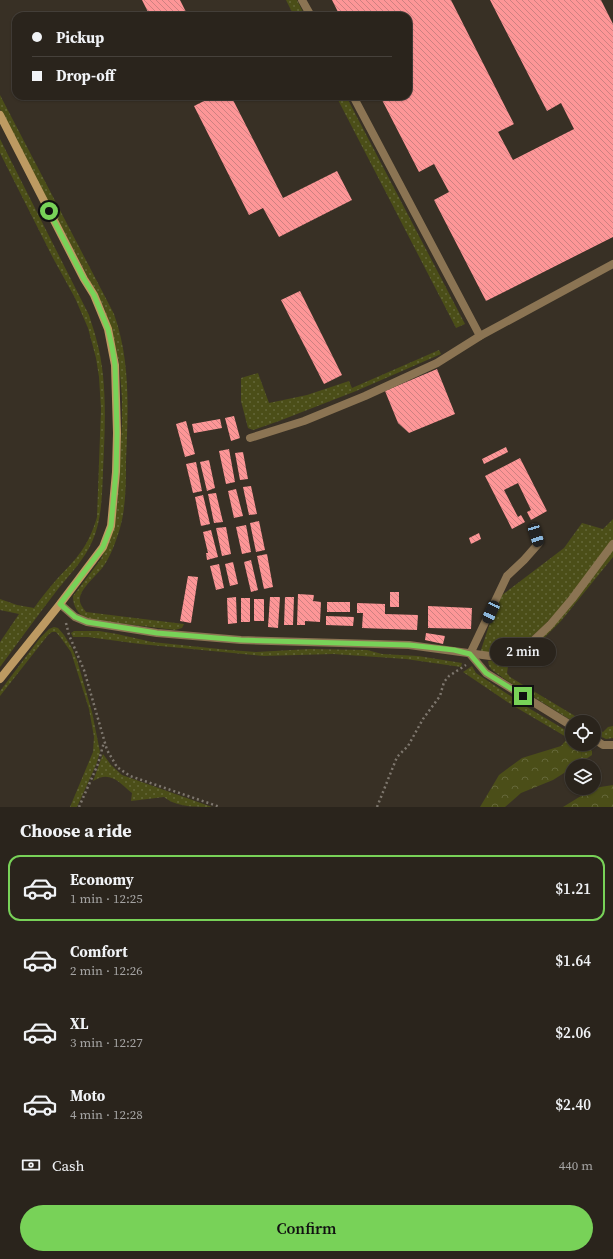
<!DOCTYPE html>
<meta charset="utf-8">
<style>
body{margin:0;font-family:"Source Serif 4",serif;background:#322c25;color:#f1f3f6;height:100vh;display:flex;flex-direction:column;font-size:15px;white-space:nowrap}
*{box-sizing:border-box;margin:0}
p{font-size:13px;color:#a5a4a3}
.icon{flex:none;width:22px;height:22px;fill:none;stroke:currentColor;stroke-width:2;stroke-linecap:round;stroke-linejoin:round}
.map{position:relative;height:807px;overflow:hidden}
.details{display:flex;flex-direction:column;background:#2a241c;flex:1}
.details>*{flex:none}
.guide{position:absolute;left:12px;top:12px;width:400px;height:88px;border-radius:12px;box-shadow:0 1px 3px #0004,0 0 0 1px #46413b;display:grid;align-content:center;height:88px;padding:0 20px;background:#2a241c}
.controls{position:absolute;left:565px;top:715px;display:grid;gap:8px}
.controls a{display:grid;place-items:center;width:36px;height:36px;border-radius:50%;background:#2a241c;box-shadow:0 1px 3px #0004,0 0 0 1px #46413b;font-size:20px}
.end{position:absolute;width:18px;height:18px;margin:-9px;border:5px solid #78d258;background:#111;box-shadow:0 0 0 2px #111}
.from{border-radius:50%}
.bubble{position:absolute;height:28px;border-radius:14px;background:#2a241c;box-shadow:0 1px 3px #0004,0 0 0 1px #46413b;font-size:13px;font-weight:600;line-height:28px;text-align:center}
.car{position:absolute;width:12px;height:24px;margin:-12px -6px;border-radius:5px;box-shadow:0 0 3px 1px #0007;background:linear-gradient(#222 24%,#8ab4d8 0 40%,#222 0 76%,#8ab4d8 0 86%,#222 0)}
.guide b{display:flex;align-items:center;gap:14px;height:38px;font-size:15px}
.guide b+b{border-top:1px solid #46413b}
.guide i{width:10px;height:10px;background:#f1f3f6}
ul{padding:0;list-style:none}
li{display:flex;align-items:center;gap:12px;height:66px;margin:0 8px 6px;padding:0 12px;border:2px solid transparent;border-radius:12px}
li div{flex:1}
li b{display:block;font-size:15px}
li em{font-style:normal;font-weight:600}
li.active{border-color:#78d258}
li>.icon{width:36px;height:36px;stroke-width:1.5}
h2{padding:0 20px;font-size:18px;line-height:48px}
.pay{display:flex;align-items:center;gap:10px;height:44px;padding:0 20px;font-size:15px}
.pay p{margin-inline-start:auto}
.button{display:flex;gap:8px;margin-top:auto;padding:8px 20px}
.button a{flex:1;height:46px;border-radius:24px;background:#78d258;color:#111;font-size:16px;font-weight:600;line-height:46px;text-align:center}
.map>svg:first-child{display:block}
.grass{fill:url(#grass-dots)}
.forest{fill:url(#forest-crowns)}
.building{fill:url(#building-back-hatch)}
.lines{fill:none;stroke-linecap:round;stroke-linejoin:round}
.path{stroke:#7e776e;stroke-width:2.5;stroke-dasharray:2 3;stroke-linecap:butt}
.lane{stroke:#8b7453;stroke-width:8}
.street{stroke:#8b7453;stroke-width:8}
.secondary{stroke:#bd9a62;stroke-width:8}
.route{stroke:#78d258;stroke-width:5}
</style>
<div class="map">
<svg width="613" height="807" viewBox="0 0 613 807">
<defs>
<pattern id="grass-dots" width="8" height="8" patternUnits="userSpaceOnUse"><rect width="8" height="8" fill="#4b4e18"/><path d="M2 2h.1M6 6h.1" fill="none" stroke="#646739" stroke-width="1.8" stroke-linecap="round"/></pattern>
<pattern id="forest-crowns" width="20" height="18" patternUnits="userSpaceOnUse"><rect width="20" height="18" fill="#4b4e18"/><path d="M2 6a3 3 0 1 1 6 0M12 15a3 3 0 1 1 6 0" fill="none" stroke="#646739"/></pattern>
<pattern id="building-back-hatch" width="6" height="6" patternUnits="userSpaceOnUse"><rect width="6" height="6" fill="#fd9697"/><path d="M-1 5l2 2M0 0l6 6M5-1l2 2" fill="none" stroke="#ce8181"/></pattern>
</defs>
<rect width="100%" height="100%" fill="#383025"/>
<!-- grass -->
<g class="grass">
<path d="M286 0H297L305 16H294Z"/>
<path d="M0 95 114 314C131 362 128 412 126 461 126 483 126 507 120 528 116 541 111 556 103 567 97 575 81 588 80 598 79 604 83 608 86 612L184 624 182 628 175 630 86 619C78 613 73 607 73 596L101 559 114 526 118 498 122 423V398L119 362 105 310 0 109Z"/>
<path d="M336 96H346L465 324 456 328Z"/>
<path d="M0 139 89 315C91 322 94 330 96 338 108 380 105 428 103 471 102 495 102 520 92 542 84 560 70 574 58 589 38 615 19 641 0 667V642L19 614 0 610V599L17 605 34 608C41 598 49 588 57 579 78 557 88 547 97 517L101 409 99 377 96 358 88 328 75 298 53 258 0 153Z"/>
<path d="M439 350 441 354 356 391 279 421 253 430 248 428 241 401V378L258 373 269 403 307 395 349 381 352 388Z"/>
<path d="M613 519C613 524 613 536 613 540 611 544 601 556 598 560 578 586 543 635 513 649 503 653 492 653 480 653L498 598 564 548 582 523 603 529Z"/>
<path d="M613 548V557L561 621 537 645 528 653 511 661 508 666 507 673 510 677 585 722H574L506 680 492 670 489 666 488 661 510 657 530 647Z"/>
<path d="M54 627 58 628 64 635 72 648 77 660 92 712 100 752 96 765 77 807H70L93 752 94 737 89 709 71 652 61 638 56 632H52L48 635 0 696V691L40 638 49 629Z"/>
<path d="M74 631H99L117 634 152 642 229 650 256 652 310 649 367 650 382 654 418 656 462 663 461 667 406 659 333 654 263 656 140 644 88 637H73L71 633Z"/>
<path d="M472 666 476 673 527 707 572 734V744H586L592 751V755L580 763 583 746H561L568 738 512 705 463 672Z"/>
<path d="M613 726V738L606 739 594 733V727L603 732 608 727Z"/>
<path d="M103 754 111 765 122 775 212 807C195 807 176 807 164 797L131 801 132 793C119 782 110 770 93 781Z"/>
</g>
<!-- forest -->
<g class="forest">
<path d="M561 746H583L580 763 575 766H572V768L553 780 521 793 505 807H480L499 775 522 758Z"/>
<path d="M613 785V807H563L594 788Z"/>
</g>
<!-- building -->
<g class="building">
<path d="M142 0H180L188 16H150Z"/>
<path d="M332 0H451L514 124 498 132 513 160 574 129 561 103 547 111 490 0H601L613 24V237L486 301 434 200 449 192 434 164 419 172 380 96H408V16H340Z"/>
<path d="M214 96H231L283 198 337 171 352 200 279 237 263 208 249 215 194 106Z"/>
<path d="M300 291 342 375 324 384 281 300Z"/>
<path d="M437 369 455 414 409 433 398 423 385 391Z"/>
<path d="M234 416 240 438 231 441 225 418Z"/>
<path d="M220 419 222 428 194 433 192 424Z"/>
<path d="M186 421 195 454 185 457 176 424Z"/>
<path d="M506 447 508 452 484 464 482 459Z"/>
<path d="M229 449 235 482 226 484 219 451Z"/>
<path d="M243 452 248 479 240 480 235 453Z"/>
<path d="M520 458 547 511 531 520 527 512 531 510 518 483 504 490 518 517 521 515 525 522 512 529 485 476Z"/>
<path d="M209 460 215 488 207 491 200 462Z"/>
<path d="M196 462 202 491 193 493 186 464Z"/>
<path d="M251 486 257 514 249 515 243 487Z"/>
<path d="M236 489 243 516 234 518 228 491Z"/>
<path d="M216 493 223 522 214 523 208 494Z"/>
<path d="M203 495 210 524 201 526 195 497Z"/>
<path d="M259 521 265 550 256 552 250 523Z"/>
<path d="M246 525 251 552 242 554 236 527Z"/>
<path d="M226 527 231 554 222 556 216 528Z"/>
<path d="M211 530 218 557 207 560 206 553H208L203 532Z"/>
<path d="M479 533 481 539 471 544 469 538Z"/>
<path d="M267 554 273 587 264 589 257 556Z"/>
<path d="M251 560 258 590 251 592 244 562Z"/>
<path d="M233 562 238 584 230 586 225 564Z"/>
<path d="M219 564 224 588 216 590 210 566Z"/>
<path d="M188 576 198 577 191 623 180 621Z"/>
<rect x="390" y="592" width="9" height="15"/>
<path d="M298 594 314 595 313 601 321 602 320 622 305 621V625H297Z"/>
<path d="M236 597 237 623 228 624 227 598Z"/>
<path d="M270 597H280L278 628 268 627Z"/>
<path d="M285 597H294L293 625H284Z"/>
<rect x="241" y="598" width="9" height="24"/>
<rect x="254" y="599" width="10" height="22"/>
<rect x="327" y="602" width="23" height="10"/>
<path d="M357 603 385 604V614L418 615 417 630 362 628 363 613H357Z"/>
<path d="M428 606 472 608 471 629 428 628Z"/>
<path d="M326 616 354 617 353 626 326 625Z"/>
<path d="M426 633 445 636 443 644 425 640Z"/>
</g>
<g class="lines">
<!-- path -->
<g class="path">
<path d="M66 623 69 635 84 670 107 750 117 767 130 776 220 807"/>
<path d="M79 807 98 764 104 742"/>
<path d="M377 807 397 757 408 746 423 719 440 696 444 682 449 676 466 665"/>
</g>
<!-- lane -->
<path class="lane" d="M470 654 507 576 524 560 539 543 534 527"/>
<!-- street -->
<g class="street">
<path d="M302 0 311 16"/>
<path d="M353 96 480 336"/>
<path d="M250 438 304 421 365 396 437 363 480 336 613 264"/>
<path d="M60 604 75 617 87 622 157 633 241 640 409 645 490 656 510 653 532 642 550 625 572 599 613 544"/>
<path d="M470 654 486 673 572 726"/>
<path d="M594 739 603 745H613"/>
</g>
<!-- secondary -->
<path class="secondary" d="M0 115 84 279 94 295 108 329 115 365 117 433 116 472 111 526 103 547 60 604 0 679"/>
</g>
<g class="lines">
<!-- route -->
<path class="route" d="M49 211 84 279 94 295 108 329 112 347 115 365 116 397 117 433 116 472 111 526 103 547 60 604 75 617 87 622 157 633 241 640 409 645 454 650 470 654 486 673 523 696"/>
</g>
</svg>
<div class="controls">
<a><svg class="icon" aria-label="locate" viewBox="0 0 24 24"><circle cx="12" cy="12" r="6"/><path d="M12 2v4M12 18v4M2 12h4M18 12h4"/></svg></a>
<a><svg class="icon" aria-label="layers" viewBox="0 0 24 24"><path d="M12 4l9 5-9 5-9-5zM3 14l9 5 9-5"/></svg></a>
</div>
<i class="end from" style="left:49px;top:211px"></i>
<i class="end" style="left:523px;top:696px"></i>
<div class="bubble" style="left:490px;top:638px;width:66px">2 min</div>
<i class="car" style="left:536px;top:535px;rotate:163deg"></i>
<i class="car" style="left:491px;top:612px;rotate:205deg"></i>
<div class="guide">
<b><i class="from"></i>Pickup</b>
<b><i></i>Drop-off</b>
</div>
</div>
<section class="details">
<h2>Choose a ride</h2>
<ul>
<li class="active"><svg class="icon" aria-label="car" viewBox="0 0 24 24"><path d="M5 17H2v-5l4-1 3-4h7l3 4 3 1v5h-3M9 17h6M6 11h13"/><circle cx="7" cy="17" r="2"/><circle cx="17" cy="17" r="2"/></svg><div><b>Economy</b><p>1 min · 12:25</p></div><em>$1.21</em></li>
<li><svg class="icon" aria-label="car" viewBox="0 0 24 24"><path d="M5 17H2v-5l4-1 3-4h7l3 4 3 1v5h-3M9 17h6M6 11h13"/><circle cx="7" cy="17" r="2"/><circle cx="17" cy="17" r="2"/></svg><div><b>Comfort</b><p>2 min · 12:26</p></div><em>$1.64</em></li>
<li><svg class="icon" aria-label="car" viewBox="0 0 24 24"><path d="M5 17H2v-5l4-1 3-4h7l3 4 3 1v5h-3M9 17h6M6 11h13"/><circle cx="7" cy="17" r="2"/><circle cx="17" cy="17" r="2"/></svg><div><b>XL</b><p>3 min · 12:27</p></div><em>$2.06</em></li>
<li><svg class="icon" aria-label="car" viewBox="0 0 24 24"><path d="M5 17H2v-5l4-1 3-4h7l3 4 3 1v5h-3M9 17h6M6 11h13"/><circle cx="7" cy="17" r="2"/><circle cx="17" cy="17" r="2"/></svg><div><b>Moto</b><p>4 min · 12:28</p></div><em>$2.40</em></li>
</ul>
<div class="pay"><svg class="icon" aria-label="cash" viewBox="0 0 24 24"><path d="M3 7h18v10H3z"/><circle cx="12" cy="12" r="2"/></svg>Cash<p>440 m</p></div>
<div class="button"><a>Confirm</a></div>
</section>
